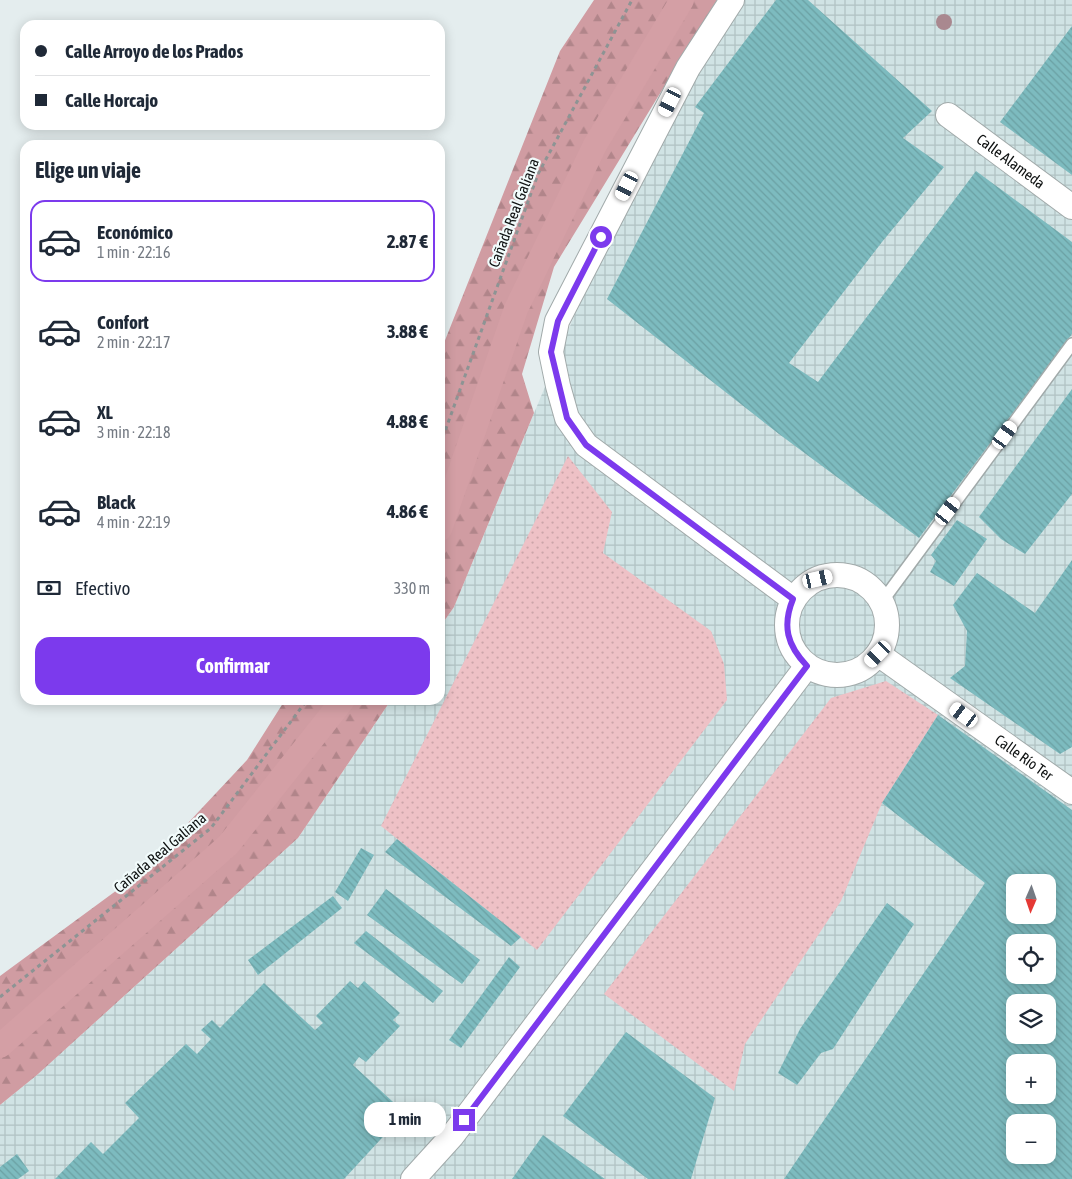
<!DOCTYPE html>
<html lang="es">
<meta charset="utf-8">
<style>
body{margin:0;font-family:"Asap Condensed",sans-serif;background:#f2f2f3;color:#1f2937;height:100vh;display:flex;flex-direction:column;font-size:19px;white-space:nowrap}
*{box-sizing:border-box;margin:0}
p{font-size:16px;color:#747a83}
.icon{flex:none;width:28px;height:28px;fill:none;stroke:currentColor;stroke-width:2;stroke-linecap:round;stroke-linejoin:round}
.map{position:relative;flex:1;overflow:hidden}
.details{position:absolute;left:20px;top:140px;width:425px;height:565px;display:flex;flex-direction:column;background:#fff;border-radius:15px;box-shadow:0 2px 12px #0003}
.details>*{flex:none}
.top-card{position:absolute;left:20px;top:20px;width:425px;height:110px;border-radius:15px;box-shadow:0 2px 12px #0003;display:grid;align-content:center;height:110px;padding:0 15px;background:#fff}
.needle{width:32px;rotate:182deg}
.fabs{position:absolute;left:1006px;top:874px;display:grid;gap:10px}
.fabs a{display:grid;place-items:center;width:50px;height:50px;border-radius:10px;background:#fff;box-shadow:0 2px 12px #0003;font-size:25px}
.end{position:absolute;width:22px;height:22px;margin:-11px;border:6px solid #7c3aed;background:#fff;box-shadow:0 0 0 2px #fff}
.from{border-radius:50%}
.bubble{position:absolute;height:35px;border-radius:15px;background:#fff;box-shadow:0 2px 12px #0003;font-size:16px;font-weight:700;line-height:35px;text-align:center}
.car{position:absolute;width:15px;height:30px;margin:-15px -8px;border-radius:6px;box-shadow:0 0 4px 1px #0007;background:linear-gradient(#fff 24%,#345 0 40%,#fff 0 76%,#345 0 86%,#fff 0)}
.top-card b{display:flex;align-items:center;gap:18px;height:48px;font-size:19px}
.top-card b+b{border-top:1px solid #e0e1e3}
.top-card i{width:12px;height:12px;background:#1f2937}
ul{padding:0;list-style:none}
li{display:flex;align-items:center;gap:15px;height:82px;margin:0 10px 8px;padding:0 5px;border:2px solid transparent;border-radius:15px}
li div{flex:1}
li b{display:block;font-size:19px}
li em{font-style:normal;font-weight:700}
li.current{border-color:#7c3aed}
li>.icon{width:45px;height:45px;stroke-width:1.5}
h2{padding:0 15px;font-size:22px;line-height:60px}
.pay{display:flex;align-items:center;gap:12px;height:55px;padding:0 15px;font-size:19px}
.pay p{margin-inline-start:auto}
.action{display:flex;gap:10px;margin-top:auto;padding:10px 15px}
.action a{flex:1;height:58px;border-radius:15px;background:#7c3aed;color:#fff;font-size:20px;font-weight:700;line-height:58px;text-align:center}
.map>svg:first-child{display:block}
.industrial{fill:url(#industrial-grid);fill-rule:evenodd}
.forest{fill:url(#forest-firs)}
.park{fill:url(#park-dots)}
.lines{fill:none;stroke-linecap:round;stroke-linejoin:round}
.canal{stroke:#d49fa5;stroke-width:24}
.building{fill:url(#building-back-hatch);fill-rule:evenodd}
.service-casing{stroke:#a1aaaa;stroke-width:14}
.minor-casing{stroke:#a1aaaa;stroke-width:26}
.path{stroke:#8d9494;stroke-width:3;stroke-dasharray:4 4;stroke-linecap:butt}
.service{stroke:#fff;stroke-width:11}
.minor{stroke:#fff;stroke-width:24}
.tree{fill:#a9888f}
.route{stroke:#7c3aed;stroke-width:6}
.labels{text-anchor:middle;stroke-width:4.5;stroke-linejoin:round;paint-order:stroke}
.street-label{font-size:15px;fill:#0d1010;stroke:#f1fbfb}
</style>
<div class="map">
<svg width="1072" height="1179" viewBox="0 0 1072 1179">
<defs>
<pattern id="industrial-grid" width="8" height="8" patternUnits="userSpaceOnUse" patternTransform="scale(1.25)"><rect width="8" height="8" fill="#d0e3e4"/><path d="M0 4h8M4 0v8" fill="none" stroke="#b1c2c3"/></pattern>
<pattern id="forest-firs" width="22" height="20" patternUnits="userSpaceOnUse" patternTransform="scale(1.25)"><rect width="22" height="20" fill="#d09ca2"/><path d="M5 1l3.5 6h-7zM16 11l3.5 6h-7z" fill="#b1858a"/></pattern>
<pattern id="park-dots" width="8" height="8" patternUnits="userSpaceOnUse" patternTransform="scale(1.25)"><rect width="8" height="8" fill="#eec1c6"/><path d="M2 2h.1M6 6h.1" fill="none" stroke="#cba5a9" stroke-width="1.8" stroke-linecap="round"/></pattern>
<pattern id="building-back-hatch" width="6" height="6" patternUnits="userSpaceOnUse" patternTransform="scale(1.25)"><rect width="6" height="6" fill="#7dbbbf"/><path d="M-1 5l2 2M0 0l6 6M5-1l2 2" fill="none" stroke="#6ba0a3"/></pattern>
</defs>
<rect width="100%" height="100%" fill="#e4edee"/>
<!-- industrial -->
<path class="industrial" d="M734 0H1072V1179H0V1105L37 1075 298 838 391 700H440V627L454 607 613 222ZM1015 882H1048V915H1015ZM1015 942H1048V975H1015ZM1015 1002H1048V1035H1015ZM1015 1062H1048V1095H1015ZM1015 1122H1048V1155H1015Z"/>
<!-- forest -->
<g class="forest">
<path d="M594 0H717L554 267 522 374 534 413 454 607 440 627V353L560 51Z"/>
<path d="M285 700H391L298 838 37 1075 0 1105V976L143 871 247 760Z"/>
</g>
<!-- park -->
<g class="park">
<path d="M568 456 612 512 603 553 711 631 724 664 727 700 537 950 381 826Z"/>
<path d="M886 681 938 715 882 803 841 901 745 1044 734 1091 604 994 831 698Z"/>
</g>
<g class="lines">
<!-- canal -->
<g class="canal">
<path d="M440 529 516 309 595 145 682 0"/>
<path d="M0 1046 228 845 343 700"/>
</g>
</g>
<!-- building -->
<g class="building">
<path d="M776 0H808L932 111 903 138 944 167 882 242 789 363 818 382 976 171 1072 242V334L919 538 779 434 607 299 704 113 695 107Z"/>
<path d="M1072 26V175L1000 122Z"/>
<path d="M1072 389V494L1025 554 1001 539 979 517Z"/>
<path d="M957 520 987 539 954 586 930 572 936 561 931 555Z"/>
<path d="M1072 560V747L1060 754 950 678 965 666 967 631 953 605 977 573 1035 613Z"/>
<path d="M938 715 1072 810V1179H784L985 883 882 803ZM1015 882H1048V915H1015ZM1015 942H1048V975H1015ZM1015 1002H1048V1035H1015ZM1015 1062H1048V1095H1015ZM1015 1122H1048V1155H1015Z"/>
<path d="M397 839 521 937 511 946 385 852Z"/>
<path d="M361 848 374 855 348 901 335 892Z"/>
<path d="M386 889 480 960 462 984 367 915Z"/>
<path d="M333 896 342 908 258 975 248 960Z"/>
<path d="M887 903 914 924 833 1049 821 1053 797 1085 778 1073 800 1029Z"/>
<path d="M366 931 443 991 433 1003 354 943Z"/>
<path d="M509 957 520 967 461 1048 449 1040Z"/>
<path d="M350 981 358 988 364 981 400 1013 393 1020 400 1026 366 1062 359 1057 353 1065 405 1113 344 1179H55L91 1142 103 1154 139 1118 125 1103 186 1044 197 1054 211 1039 201 1030 212 1020 220 1028 264 983 315 1030 323 1023 316 1016Z"/>
<path d="M626 1032 715 1098 691 1179H648L563 1116Z"/>
<path d="M543 1135 605 1179H512Z"/>
<path d="M17 1154 29 1171 18 1179H0V1167Z"/>
</g>
<g class="lines">
<!-- service casing -->
<g class="service-casing">
<path id="service" d="M881 603 1072 344"/>
</g>
<!-- minor casing -->
<g class="minor-casing">
<g id="minor">
<path d="M732 0 688 68 557 321 551 352 558 386 567 418 586 445 793 599"/>
<path id="s1" d="M948 115 1072 207"/>
<circle cx="837" cy="625" r="50"/>
<path id="s2" d="M878 654 1072 792"/>
<path d="M413 1179 452 1136 807 666"/>
</g>
</g>
<!-- path -->
<g class="path">
<path d="M440 445 538 174 632 0"/>
<path d="M0 997 211 828 307 700"/>
</g>
<!-- service -->
<use href="#service" class="service"/>
<!-- minor -->
<use href="#minor" class="minor"/>
</g>
<!-- trees -->
<circle class="tree" cx="944" cy="22" r="8"/>
<g class="lines">
<!-- route -->
<path class="route" d="M464 1120 807 666C787 645 782 626 793 599L586 445 567 418 551 352 558 321 601 237"/>
</g>
<g class="labels">
<!-- street labels -->
<g class="street-label">
<text dy="5" stroke="none"><textPath href="#s1" startOffset="78">Calle Alameda</textPath></text>
<text transform="translate(514 213) rotate(-69)" y="5">Cañada Real Galiana</text>
<text dy="5" stroke="none"><textPath href="#s2" startOffset="179">Calle Río Ter</textPath></text>
<text transform="translate(160 853) rotate(-40)" y="5">Cañada Real Galiana</text>
</g>
</g>
</svg>
<div class="fabs">
<a><svg class="needle" viewBox="-14 -14 28 28"><path d="M0-13l5 13h-10z" fill="#e53935"/><path d="M0 13l5-13h-10z" fill="#747a83"/></svg></a>
<a><svg class="icon" aria-label="locate" viewBox="0 0 24 24"><circle cx="12" cy="12" r="6"/><path d="M12 2v4M12 18v4M2 12h4M18 12h4"/></svg></a>
<a><svg class="icon" aria-label="layers" viewBox="0 0 24 24"><path d="M12 4l9 5-9 5-9-5zM3 14l9 5 9-5"/></svg></a>
<a>+</a>
<a>−</a>
</div>
<i class="end from" style="left:601px;top:237px"></i>
<i class="end" style="left:464px;top:1120px"></i>
<div class="bubble" style="left:364px;top:1102px;width:82px">1 min</div>
<i class="car" style="left:670px;top:102px;rotate:207deg"></i>
<i class="car" style="left:627px;top:186px;rotate:207deg"></i>
<i class="car" style="left:1005px;top:435px;rotate:36deg"></i>
<i class="car" style="left:948px;top:511px;rotate:37deg"></i>
<i class="car" style="left:818px;top:579px;rotate:77deg"></i>
<i class="car" style="left:878px;top:654px;rotate:224deg"></i>
<i class="car" style="left:964px;top:715px;rotate:306deg"></i>
<div class="top-card">
<b><i class="from"></i>Calle Arroyo de los Prados</b>
<b><i></i>Calle Horcajo</b>
</div>
<section class="details">
<h2>Elige un viaje</h2>
<ul>
<li class="current"><svg class="icon" aria-label="car" viewBox="0 0 24 24"><path d="M5 17H2v-5l4-1 3-4h7l3 4 3 1v5h-3M9 17h6M6 11h13"/><circle cx="7" cy="17" r="2"/><circle cx="17" cy="17" r="2"/></svg><div><b>Económico</b><p>1 min · 22:16</p></div><em>2.87 €</em></li>
<li><svg class="icon" aria-label="car" viewBox="0 0 24 24"><path d="M5 17H2v-5l4-1 3-4h7l3 4 3 1v5h-3M9 17h6M6 11h13"/><circle cx="7" cy="17" r="2"/><circle cx="17" cy="17" r="2"/></svg><div><b>Confort</b><p>2 min · 22:17</p></div><em>3.88 €</em></li>
<li><svg class="icon" aria-label="car" viewBox="0 0 24 24"><path d="M5 17H2v-5l4-1 3-4h7l3 4 3 1v5h-3M9 17h6M6 11h13"/><circle cx="7" cy="17" r="2"/><circle cx="17" cy="17" r="2"/></svg><div><b>XL</b><p>3 min · 22:18</p></div><em>4.88 €</em></li>
<li><svg class="icon" aria-label="car" viewBox="0 0 24 24"><path d="M5 17H2v-5l4-1 3-4h7l3 4 3 1v5h-3M9 17h6M6 11h13"/><circle cx="7" cy="17" r="2"/><circle cx="17" cy="17" r="2"/></svg><div><b>Black</b><p>4 min · 22:19</p></div><em>4.86 €</em></li>
</ul>
<div class="pay"><svg class="icon" aria-label="cash" viewBox="0 0 24 24"><path d="M3 7h18v10H3z"/><circle cx="12" cy="12" r="2"/></svg>Efectivo<p>330 m</p></div>
<div class="action"><a>Confirmar</a></div>
</section>
</div>
